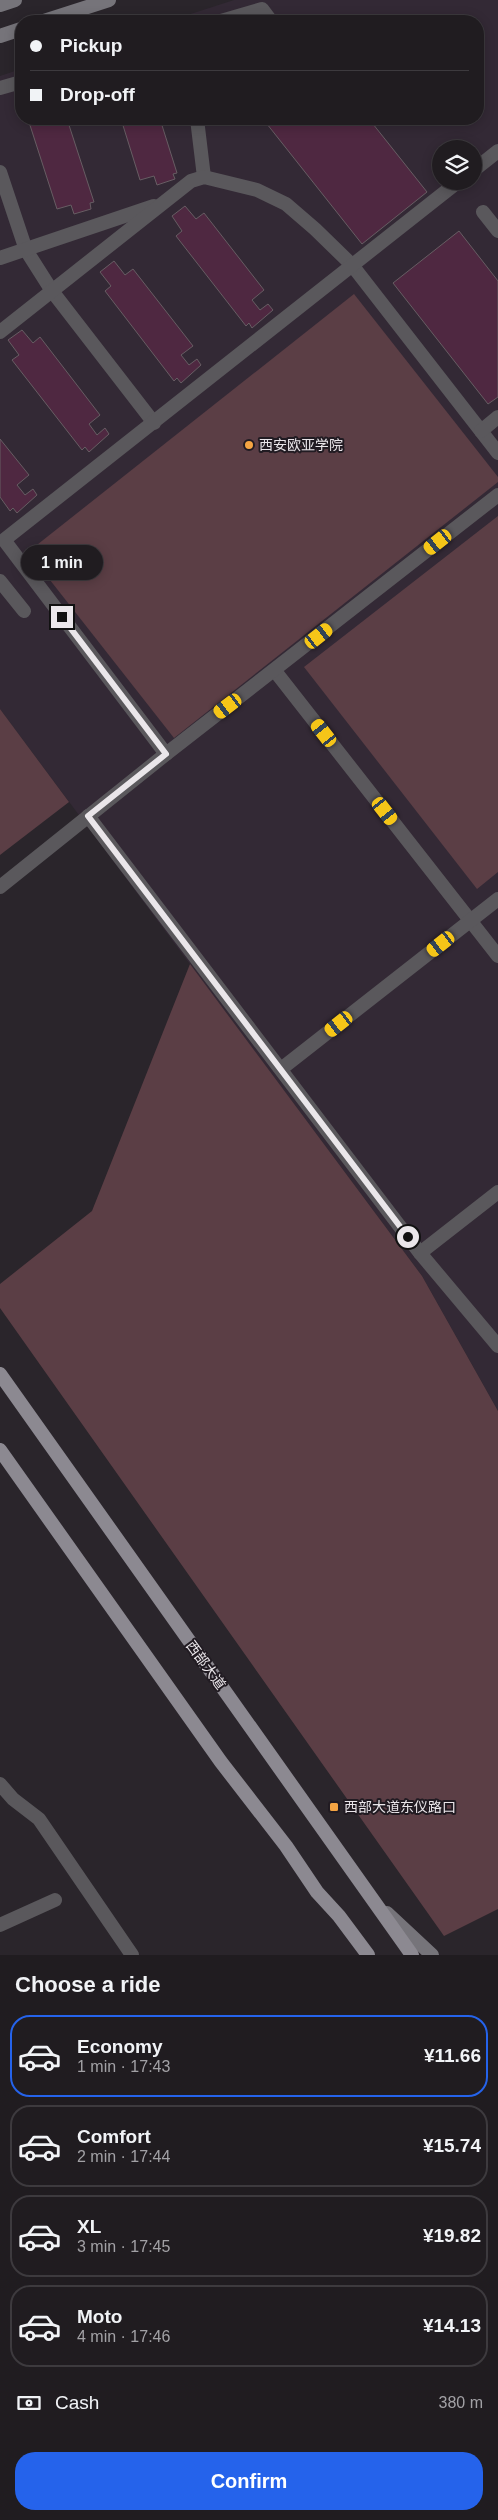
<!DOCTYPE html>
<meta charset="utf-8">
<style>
body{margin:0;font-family:Helvetica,"Noto Sans SC",sans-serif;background:#282529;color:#f1f3f6;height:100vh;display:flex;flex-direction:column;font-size:19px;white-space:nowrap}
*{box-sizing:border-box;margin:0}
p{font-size:16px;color:#a2a1a5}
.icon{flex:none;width:28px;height:28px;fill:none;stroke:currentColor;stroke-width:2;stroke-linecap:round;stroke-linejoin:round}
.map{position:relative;height:1955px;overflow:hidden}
.side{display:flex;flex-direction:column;background:#201c20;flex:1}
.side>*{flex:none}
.banner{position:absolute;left:15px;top:15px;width:469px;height:110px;border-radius:20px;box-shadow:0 2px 12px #0003,0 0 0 1px #3d3a3e;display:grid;align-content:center;height:110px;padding:0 15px;background:#201c20}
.tools{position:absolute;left:432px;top:140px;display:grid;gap:10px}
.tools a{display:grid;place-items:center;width:50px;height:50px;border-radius:50%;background:#201c20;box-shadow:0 2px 12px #0003,0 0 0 1px #3d3a3e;font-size:25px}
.end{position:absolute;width:22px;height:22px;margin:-11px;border:6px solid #eae6ea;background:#111;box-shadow:0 0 0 2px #111}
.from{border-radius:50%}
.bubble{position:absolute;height:35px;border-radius:18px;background:#201c20;box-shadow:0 2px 12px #0003,0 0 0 1px #3d3a3e;font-size:16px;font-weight:700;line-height:35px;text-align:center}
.car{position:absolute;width:15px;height:30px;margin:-15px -8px;border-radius:6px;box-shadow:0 0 4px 1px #0007;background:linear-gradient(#f5c518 24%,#345 0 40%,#f5c518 0 76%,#345 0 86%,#f5c518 0)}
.banner b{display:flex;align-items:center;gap:18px;height:48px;font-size:19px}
.banner b+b{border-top:1px solid #3d3a3e}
.banner i{width:12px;height:12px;background:#f1f3f6}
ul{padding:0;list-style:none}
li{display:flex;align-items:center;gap:15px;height:82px;margin:0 10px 8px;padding:0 5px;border:2px solid #3d3a3e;border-radius:20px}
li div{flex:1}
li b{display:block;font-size:19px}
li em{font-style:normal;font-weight:700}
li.on{border-color:#2563eb}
li>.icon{width:45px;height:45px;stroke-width:1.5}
h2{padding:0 15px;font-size:22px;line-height:60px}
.pay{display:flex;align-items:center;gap:12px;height:55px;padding:0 15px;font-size:19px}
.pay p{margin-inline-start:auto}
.action{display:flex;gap:10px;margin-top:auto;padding:10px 15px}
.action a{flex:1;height:58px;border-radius:20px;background:#2563eb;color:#fff;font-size:20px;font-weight:700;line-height:58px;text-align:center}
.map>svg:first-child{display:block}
.built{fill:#332935;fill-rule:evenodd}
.grass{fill:#5b3e45}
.building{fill:#4f2841;stroke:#675d63}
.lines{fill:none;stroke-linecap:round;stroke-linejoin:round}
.minor{stroke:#5a585c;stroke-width:14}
.secondary{stroke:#76747a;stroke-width:14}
.primary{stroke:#8c8991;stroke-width:14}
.route{stroke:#eae6ea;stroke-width:6}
.poi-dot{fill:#f4a443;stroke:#211b22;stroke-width:2}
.labels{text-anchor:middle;stroke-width:4;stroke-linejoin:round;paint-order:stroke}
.poi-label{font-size:14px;fill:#eae6ea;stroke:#211b22;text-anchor:start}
.street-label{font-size:14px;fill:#eae6ea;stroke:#211b22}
</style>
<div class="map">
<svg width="498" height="1955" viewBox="0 0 498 1955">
<rect width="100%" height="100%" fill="#2a252b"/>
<!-- built -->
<path class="built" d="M234 0H498V1411L422 1276 0 709V76L21 69V119H478V21H169ZM441 149H474V181H441Z"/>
<!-- grass -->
<g class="grass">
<path d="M354 294 498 477V482L174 738 28 552Z"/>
<path d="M498 516V872L477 889 304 667Z"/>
<path d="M0 709 69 802 0 855Z"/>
<path d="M190 964 422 1276 498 1411V1909L444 1936 0 1308V1284L92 1211Z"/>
</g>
<!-- building -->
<g class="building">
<path d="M28 119H67L94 202 90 203 91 209 74 214 71 205 57 209Z"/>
<path d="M121 119H160L177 173 173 174 175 179 157 185 154 176 140 180Z"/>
<path d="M263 119H369L427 192 362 244Z"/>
<path d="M185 206 196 219 204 213 264 290 252 300 260 310 268 304 273 310 252 328 249 323 246 326 176 236 182 231 172 216Z"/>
<path d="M459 231 498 281V397L488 404 393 283Z"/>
<path d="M114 261 125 275 133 269 193 346 181 355 189 365 197 359 201 365 181 383 177 378 174 381 105 291 111 286 100 272Z"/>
<path d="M22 330 33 343 40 337 100 415 89 424 97 435 105 428 109 434 89 452 85 447 82 450 12 360 19 355 8 340Z"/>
<path d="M0 439 29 475 17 485 25 495 33 489 37 495 17 513 13 508 10 511 0 497Z"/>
</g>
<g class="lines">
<!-- minor -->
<g class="minor">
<path d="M221 21 262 9 271 21"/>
<path d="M0 88 21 82"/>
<path d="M197 119 204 177"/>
<path d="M474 170 498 151"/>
<path d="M0 172 26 250 52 291 154 423"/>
<path d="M483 212 498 231"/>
<path d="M0 258 154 206"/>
<path d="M0 332 191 181 204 177 257 190 286 204 315 229 352 265 498 453"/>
<path d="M481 431 498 417"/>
<path d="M0 581 24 611"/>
<path d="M275 671 498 956"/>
<path d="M166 754 4 540 459 181"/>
<path d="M88 816 420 1253"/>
<path d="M0 887 166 754 498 495"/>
<path d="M281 1069 498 899"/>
<path d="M498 1192 420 1253 498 1346"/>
<path d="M0 1784 13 1799 39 1819 132 1955"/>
<path d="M0 1925 55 1900"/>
</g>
<!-- secondary -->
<g class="secondary">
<path d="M0 5 15 0"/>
<path d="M44 21 109 0"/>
<path d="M0 36 21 29"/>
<path d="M387 1913 432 1955"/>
</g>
<!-- primary -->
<g class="primary">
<path d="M0 1374 412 1955"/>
<path d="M0 1450 221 1762 286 1846 317 1892 339 1916 368 1955"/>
</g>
</g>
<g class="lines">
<!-- route -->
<path class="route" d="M62 617 166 754 88 816 408 1237"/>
</g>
<!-- markers -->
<g class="poi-dot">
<circle cx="249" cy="445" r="5"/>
<rect x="329" y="1802" width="10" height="10" rx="2.5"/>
</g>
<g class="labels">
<!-- poi labels -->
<g class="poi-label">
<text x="259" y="450">西安欧亚学院</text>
<text x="344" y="1812">西部大道东仪路口</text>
</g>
<!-- street labels -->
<g class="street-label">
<text transform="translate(206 1665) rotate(54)" y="5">西部大道</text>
</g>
</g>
</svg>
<div class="tools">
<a><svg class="icon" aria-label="layers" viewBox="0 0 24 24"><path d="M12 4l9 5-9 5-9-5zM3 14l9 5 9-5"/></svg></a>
</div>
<i class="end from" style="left:408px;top:1237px"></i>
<i class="end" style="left:62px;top:617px"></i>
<div class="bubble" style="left:21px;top:545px;width:82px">1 min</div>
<i class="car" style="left:438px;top:542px;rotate:232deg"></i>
<i class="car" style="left:319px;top:636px;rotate:52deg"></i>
<i class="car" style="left:228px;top:706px;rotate:233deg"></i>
<i class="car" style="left:324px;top:733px;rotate:322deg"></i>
<i class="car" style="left:385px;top:811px;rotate:142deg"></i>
<i class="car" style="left:441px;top:944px;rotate:232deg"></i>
<i class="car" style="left:339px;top:1024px;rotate:232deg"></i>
<div class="banner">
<b><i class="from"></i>Pickup</b>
<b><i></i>Drop-off</b>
</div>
</div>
<section class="side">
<h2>Choose a ride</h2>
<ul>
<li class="on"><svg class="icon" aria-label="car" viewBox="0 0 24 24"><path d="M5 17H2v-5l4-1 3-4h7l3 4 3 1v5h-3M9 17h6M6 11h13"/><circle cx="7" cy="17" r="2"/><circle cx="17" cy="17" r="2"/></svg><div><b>Economy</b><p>1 min · 17:43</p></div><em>¥11.66</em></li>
<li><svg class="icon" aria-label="car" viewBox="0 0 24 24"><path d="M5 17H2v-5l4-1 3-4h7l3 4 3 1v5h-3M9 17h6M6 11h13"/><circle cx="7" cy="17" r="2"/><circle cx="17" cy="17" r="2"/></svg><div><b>Comfort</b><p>2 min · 17:44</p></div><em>¥15.74</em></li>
<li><svg class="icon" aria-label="car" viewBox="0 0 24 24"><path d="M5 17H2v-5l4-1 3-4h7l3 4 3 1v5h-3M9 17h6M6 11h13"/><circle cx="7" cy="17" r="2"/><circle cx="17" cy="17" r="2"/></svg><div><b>XL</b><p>3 min · 17:45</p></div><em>¥19.82</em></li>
<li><svg class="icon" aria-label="car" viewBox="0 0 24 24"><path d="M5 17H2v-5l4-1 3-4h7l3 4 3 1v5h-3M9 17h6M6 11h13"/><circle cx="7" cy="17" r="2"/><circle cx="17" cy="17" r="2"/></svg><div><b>Moto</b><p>4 min · 17:46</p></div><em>¥14.13</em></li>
</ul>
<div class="pay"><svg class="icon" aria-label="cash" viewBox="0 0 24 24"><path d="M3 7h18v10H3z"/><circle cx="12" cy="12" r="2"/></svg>Cash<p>380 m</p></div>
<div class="action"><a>Confirm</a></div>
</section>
